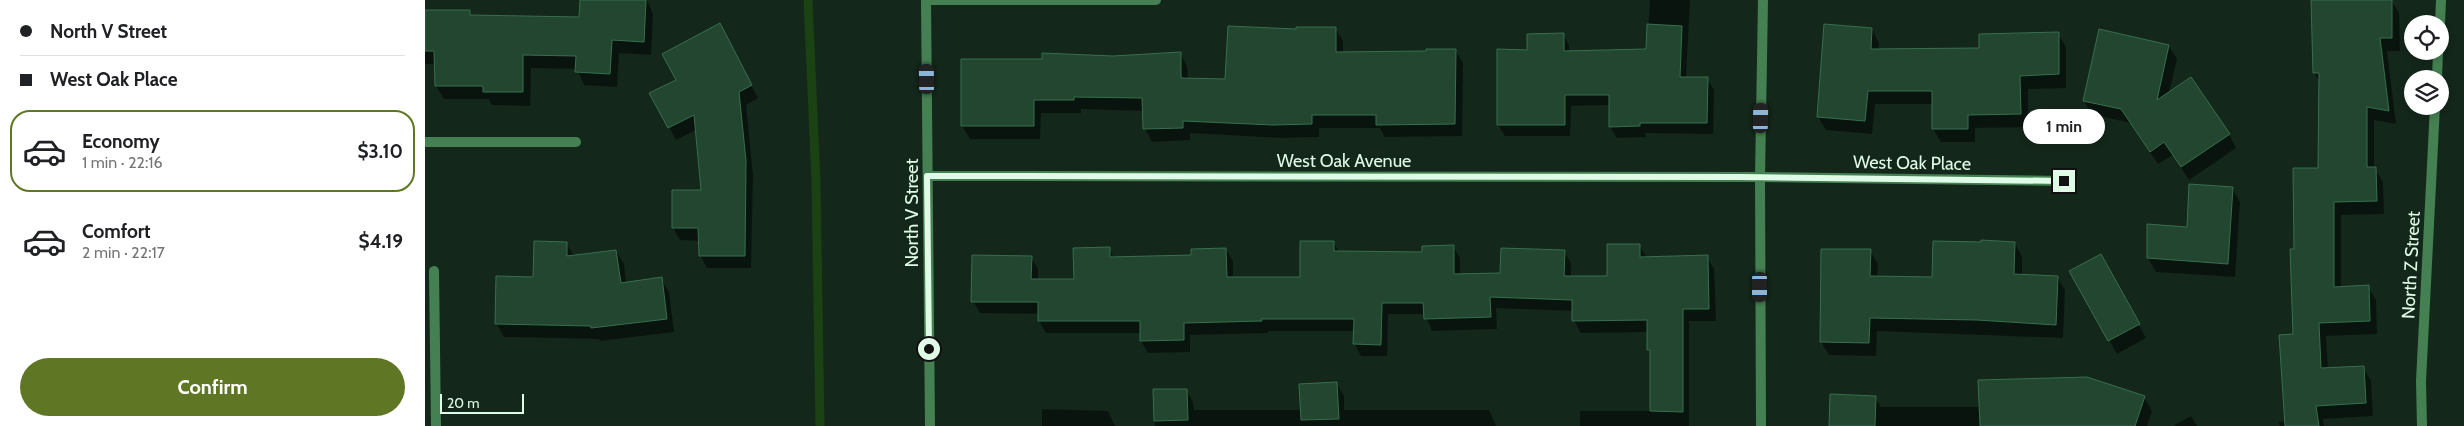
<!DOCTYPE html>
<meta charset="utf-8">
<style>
body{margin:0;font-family:Cabin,sans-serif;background:#f6f6f6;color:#202124;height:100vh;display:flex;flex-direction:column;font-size:19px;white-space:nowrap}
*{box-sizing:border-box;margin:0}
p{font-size:16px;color:#757577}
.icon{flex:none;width:28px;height:28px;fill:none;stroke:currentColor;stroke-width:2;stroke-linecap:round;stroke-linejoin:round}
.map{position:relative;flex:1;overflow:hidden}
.drawer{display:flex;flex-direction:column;background:#fff;width:425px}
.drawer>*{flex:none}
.guide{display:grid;align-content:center;height:110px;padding:0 20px;background:#fff}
.fabs{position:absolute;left:1979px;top:15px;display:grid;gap:10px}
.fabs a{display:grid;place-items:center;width:45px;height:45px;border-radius:50%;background:#fff;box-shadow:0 2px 8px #0003;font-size:25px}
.scale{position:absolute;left:15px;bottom:12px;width:84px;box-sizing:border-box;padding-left:5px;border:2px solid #dffbe7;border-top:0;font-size:14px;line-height:18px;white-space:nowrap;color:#dffbe7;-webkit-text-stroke:4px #14271b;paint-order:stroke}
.end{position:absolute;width:22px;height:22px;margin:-11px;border:6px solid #dffbe7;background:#111;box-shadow:0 0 0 2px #111}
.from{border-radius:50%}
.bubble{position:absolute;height:35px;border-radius:18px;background:#fff;box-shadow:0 2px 8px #0003;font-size:16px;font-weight:800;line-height:35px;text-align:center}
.car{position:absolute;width:15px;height:30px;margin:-15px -8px;border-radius:6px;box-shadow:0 0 4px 1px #0007;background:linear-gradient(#222 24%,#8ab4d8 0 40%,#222 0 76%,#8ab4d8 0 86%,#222 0)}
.guide b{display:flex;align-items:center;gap:18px;height:48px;font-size:19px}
.guide b+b{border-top:1px solid #e0e0e0}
.guide i{width:12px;height:12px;background:#202124}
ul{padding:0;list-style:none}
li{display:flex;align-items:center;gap:15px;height:82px;margin:0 10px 8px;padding:0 10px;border:2px solid transparent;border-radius:20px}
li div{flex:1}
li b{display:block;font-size:19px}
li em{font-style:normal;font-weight:800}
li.active{border-color:#5f7724}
li>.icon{width:45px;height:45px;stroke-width:1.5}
.primary-button{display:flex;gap:10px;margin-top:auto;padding:10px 20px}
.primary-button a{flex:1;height:58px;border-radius:30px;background:#5f7724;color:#fff;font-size:20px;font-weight:800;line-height:58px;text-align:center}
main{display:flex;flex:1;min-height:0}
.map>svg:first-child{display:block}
.shadow{fill:#0007}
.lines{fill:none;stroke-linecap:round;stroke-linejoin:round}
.stream{stroke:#1b4212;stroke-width:9}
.building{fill:#224630;stroke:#376f4c}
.service{stroke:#458052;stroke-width:10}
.minor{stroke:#458052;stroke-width:10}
.tertiary{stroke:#458052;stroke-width:10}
.route{stroke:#dffbe7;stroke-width:6}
.labels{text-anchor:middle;stroke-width:4;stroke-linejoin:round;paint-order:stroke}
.street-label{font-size:18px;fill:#dffbe7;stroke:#14271b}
</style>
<main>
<section class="drawer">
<div class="guide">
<b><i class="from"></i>North V Street</b>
<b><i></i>West Oak Place</b>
</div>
<ul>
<li class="active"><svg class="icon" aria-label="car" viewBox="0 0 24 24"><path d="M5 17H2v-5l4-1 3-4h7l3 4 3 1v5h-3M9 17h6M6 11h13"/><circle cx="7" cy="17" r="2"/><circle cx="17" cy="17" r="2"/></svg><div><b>Economy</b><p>1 min · 22:16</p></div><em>$3.10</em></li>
<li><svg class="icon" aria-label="car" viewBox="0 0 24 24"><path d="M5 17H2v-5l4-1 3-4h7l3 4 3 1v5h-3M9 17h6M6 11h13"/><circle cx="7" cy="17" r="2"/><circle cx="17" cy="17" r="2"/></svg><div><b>Comfort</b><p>2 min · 22:17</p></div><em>$4.19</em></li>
</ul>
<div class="primary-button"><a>Confirm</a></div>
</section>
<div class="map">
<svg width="2039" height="426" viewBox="0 0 2039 426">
<rect width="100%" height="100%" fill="#14271b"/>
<!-- shadow -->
<g class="shadow">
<path d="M156 0H222L228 14 226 55 194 53 192 87 159 85 152 69 106 68 105 106 67 105 64 99H19L11 86V64H0V11H44L47 17 155 18Z"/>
<path d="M1225 0H1265L1261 78 1282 79 1289 90 1288 134 1220 133 1221 137 1192 138 1185 127V105L1146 106 1145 136H1080L1073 125 1103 51 1138 34 1144 45V52L1222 51Z"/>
<path d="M1953 0H1966L1974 13 1975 51H1962L1971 124 1949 120V168L1958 182 1959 214 1916 215V288L1943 287 1951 300 1952 334 1901 336 1903 369 1938 367 1946 381 1948 416 1898 419 1899 426H1855L1854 422 1861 421 1869 335 1871 250 1894 169 1896 84 1889 73Z"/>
<path d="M910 28 918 41V53H1002L1030 50 1038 63 1037 136 960 137 955 128H894V137L856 138 765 133V140L727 142 720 129 719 111 656 109V113H616L615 139H545L537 126 618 60 755 53 762 66 763 79 801 80 872 30Z"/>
<path d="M1447 29 1454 43V50L1555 49 1633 34 1641 47V88L1603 89V127L1550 128V142H1516L1508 129V104H1450L1447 134 1401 130 1393 117Z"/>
<path d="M302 38 333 98 321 105 328 175 326 268H282L275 255V241L255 240 248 228 278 191 271 130 251 140 226 94 252 80Z"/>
<path d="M1744 46 1752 59 1744 93 1804 134 1811 148 1764 180 1748 155 1733 164 1705 123 1667 114 1659 101Z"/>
<path d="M1807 188 1815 202 1810 277 1731 272 1723 258V226L1763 228Z"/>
<path d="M908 242 914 252 998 253 1028 246 1035 258V275L1076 274 1139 251 1146 263V277H1183L1214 245 1222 258 1282 257 1289 269 1291 321H1264V426H1155V411H1226L1227 355 1224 350 1223 332 1156 333 1149 321V311L1071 308 1072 329 1007 331 1000 314H963L962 356H936L929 343 930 331H843V333L765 335V352L723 353 716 341V333H621L614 321V314L555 313 548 301 606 257 613 269V280H650L684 248 689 258 767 256 801 249 808 261V278L876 279Z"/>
<path d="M141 243 149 256 191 251 199 264 201 283 236 279 244 292 249 332 175 341 174 339 79 337 71 323Z"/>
<path d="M1590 243 1597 257V275L1632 277 1640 290 1638 338 1452 331 1451 356 1404 355 1396 342 1445 251 1453 264 1452 277 1508 278Z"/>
<path d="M1676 256 1721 338 1692 354 1646 272Z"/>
<path d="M912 384 919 396V410H1064L1071 426H730V391L761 390 768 402 769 410H877Z"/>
<path d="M1450 397 1456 407H1555L1719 397 1727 411 1722 426H1405Z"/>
<path d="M617 409 683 411 690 426H617Z"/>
<path d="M1766 416 1772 426H1748Z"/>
</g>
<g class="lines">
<!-- stream -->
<path class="stream" d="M383 0 391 181 395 426"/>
</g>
<!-- building -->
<g class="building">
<path d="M155 0H221L219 42 187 40 185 74 150 72 151 56 98 55V92H58V86H10L9 51H0V10H45V15L154 17Z"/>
<path d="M1886 0H1967V38H1955L1964 111 1942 107V167H1951L1952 201 1909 202V287L1944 285 1945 321 1894 323 1896 368 1939 366 1941 403 1891 406 1894 426H1860L1854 335 1868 334 1865 249H1869L1868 168H1893L1894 73H1888Z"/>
<path d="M295 23 327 85 314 92 321 161 320 256H274L273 228H247V190H276L269 115 243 128 224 93 251 80 237 54Z"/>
<path d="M1222 24 1257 26 1255 77H1283L1282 123H1215V126L1184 127V95H1140V125H1072V49L1102 50V34L1139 33V51L1221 49Z"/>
<path d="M1399 24 1447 28 1446 49 1554 48V34L1634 32V74L1595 76 1596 114 1543 115V129H1507V91H1443L1440 121 1392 117Z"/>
<path d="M803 26 871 29V27H911V52L1001 51V49H1031L1030 124 951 125V115H887V124L848 125 758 121V128L718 129 717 98 649 97V100H609V126H536V59H617V53L688 56 756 52V78L800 79Z"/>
<path d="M1674 29 1744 45 1732 100 1766 77 1805 134 1756 167 1739 142 1725 152 1696 109 1658 101Z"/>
<path d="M1764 184 1808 187 1803 264 1722 258V224L1762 227Z"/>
<path d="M1556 240 1590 242 1589 274 1633 276 1631 325 1552 320 1445 318 1444 343 1395 342 1396 249H1446L1445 276 1507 277 1508 241 1556 242Z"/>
<path d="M109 241 142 242V256L191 250 196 283 237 277 242 319 166 328V326L70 324 71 276 108 277Z"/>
<path d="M875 241H909V251L997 252V246L1029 245V274L1075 273 1076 248 1140 250 1139 276H1182V244H1215V257L1283 255 1284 309H1258V412L1225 411V350H1222V320L1147 321V300L1065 297 1066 317 999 319 998 303H957L956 345 928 344 929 319H836L837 321 759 323V340L715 341V321H613V302H546L547 255 607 256 606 279H649L648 248 685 247V257L766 255V249L801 248 802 277H875Z"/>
<path d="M1676 254 1715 324 1683 341 1644 271Z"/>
<path d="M1662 377 1720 396 1710 426H1555L1553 380Z"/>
<path d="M912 382 914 419 876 420 874 384Z"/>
<path d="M728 389H762L763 420 729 421Z"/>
<path d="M1405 394 1451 396 1450 426H1404Z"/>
</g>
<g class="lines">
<!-- service -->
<g class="service">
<path d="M501 0H731"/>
<path d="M9 271 11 426"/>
</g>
<!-- minor -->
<g class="minor">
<path d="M2015 24 2016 0"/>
<path d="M2012 79 2013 51"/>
<path d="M0 142H151"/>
<path d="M503 176 1335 177 1639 181"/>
<path d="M1336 426 1335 177 1338 0"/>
<path d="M1997 426 1996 381 2010 106"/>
</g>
<!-- tertiary -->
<path class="tertiary" d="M501 0 505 426"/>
</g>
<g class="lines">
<!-- route -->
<path class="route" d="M504 349 502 176 1315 177 1639 181"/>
</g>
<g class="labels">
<!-- street labels -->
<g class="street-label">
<text x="919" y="167">West Oak Avenue</text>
<text transform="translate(1487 163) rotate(1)" y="6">West Oak Place</text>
<text transform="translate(487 213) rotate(-90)" y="6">North V Street</text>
<text transform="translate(1986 265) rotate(-87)" y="6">North Z Street</text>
</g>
</g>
</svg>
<div class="fabs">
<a><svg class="icon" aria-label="locate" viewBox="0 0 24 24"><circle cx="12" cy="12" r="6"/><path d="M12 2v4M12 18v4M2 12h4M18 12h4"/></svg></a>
<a><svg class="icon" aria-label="layers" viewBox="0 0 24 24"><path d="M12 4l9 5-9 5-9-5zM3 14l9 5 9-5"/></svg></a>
</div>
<div class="scale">20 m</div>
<i class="end from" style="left:504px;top:349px"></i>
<i class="end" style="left:1639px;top:181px"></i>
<div class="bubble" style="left:1598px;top:109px;width:82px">1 min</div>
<i class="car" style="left:502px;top:79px;rotate:359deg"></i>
<i class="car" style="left:1336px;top:118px;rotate:1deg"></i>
<i class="car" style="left:1335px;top:287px;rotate:180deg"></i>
</div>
</main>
